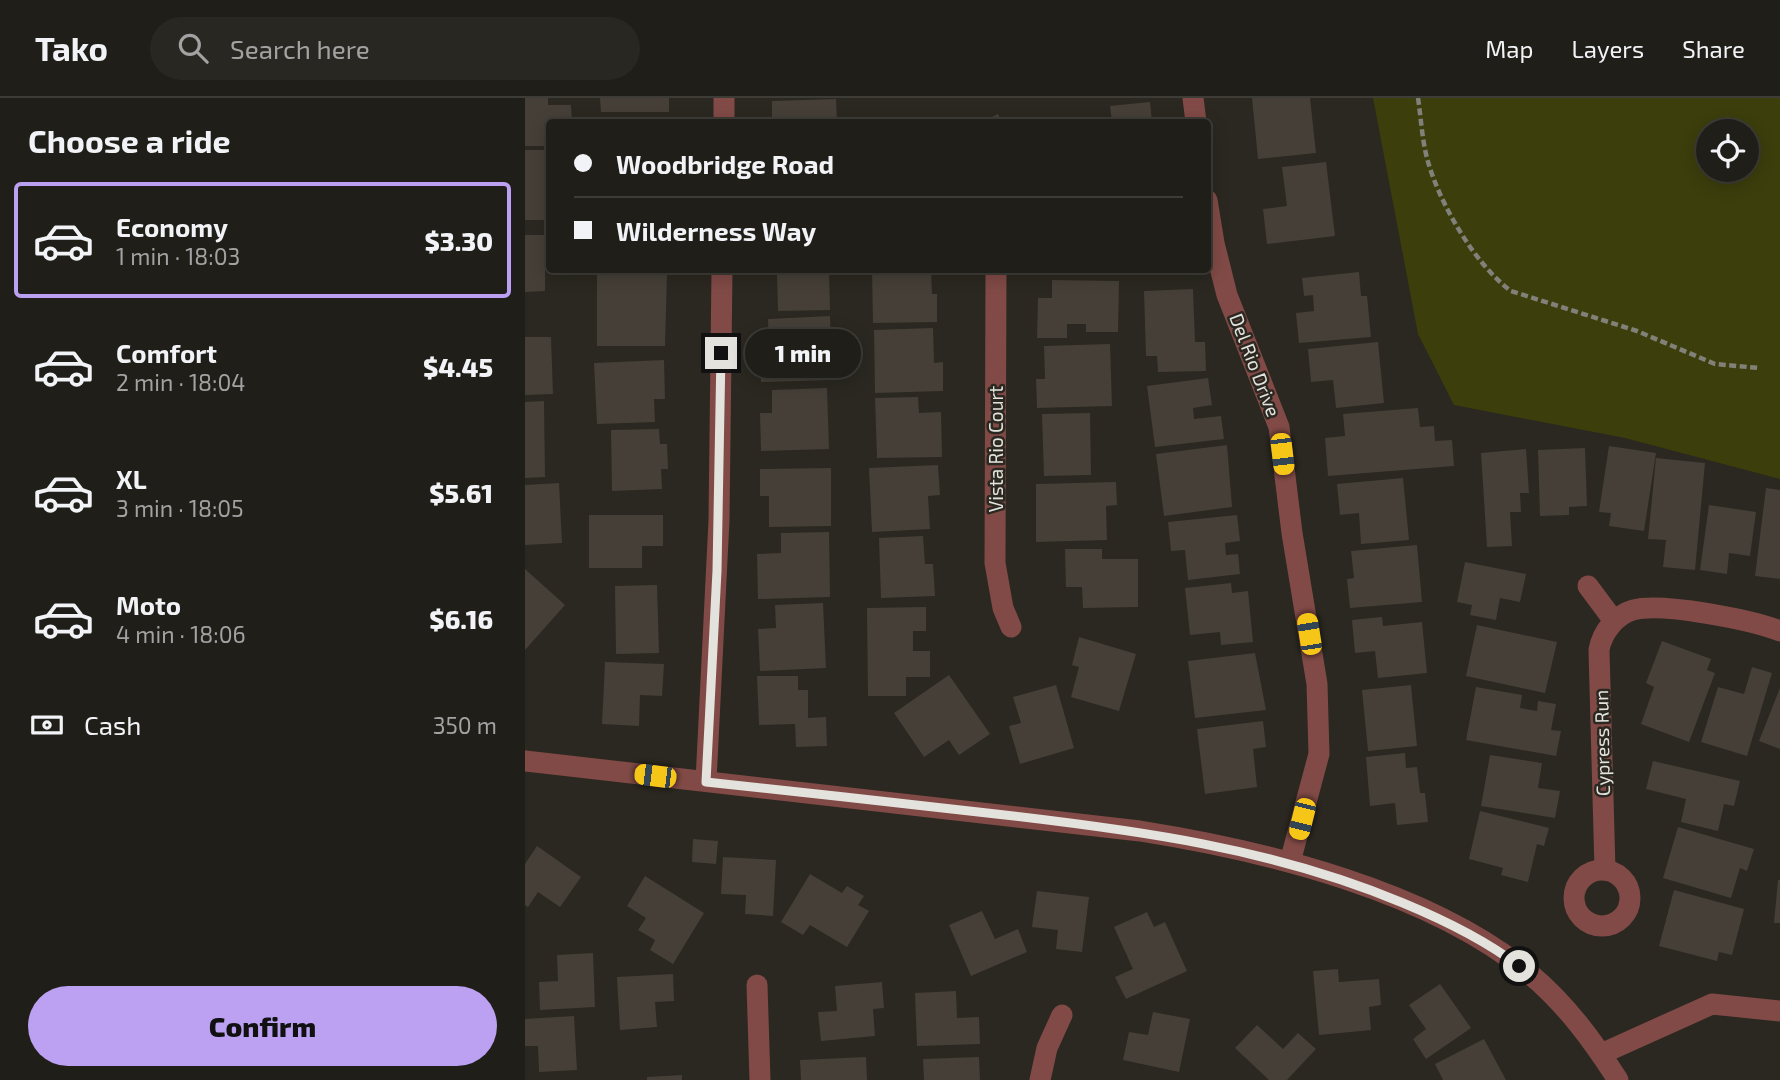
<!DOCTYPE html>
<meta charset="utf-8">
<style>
body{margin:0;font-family:"Exo 2",sans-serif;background:#282721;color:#f1f3f6;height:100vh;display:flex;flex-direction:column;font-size:26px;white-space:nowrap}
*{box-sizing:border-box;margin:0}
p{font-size:23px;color:#a2a2a2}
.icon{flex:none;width:38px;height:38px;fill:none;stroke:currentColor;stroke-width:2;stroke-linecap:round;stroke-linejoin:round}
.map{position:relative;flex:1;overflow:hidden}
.sheet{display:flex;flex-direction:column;background:#201e18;width:525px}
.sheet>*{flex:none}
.hud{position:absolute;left:21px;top:21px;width:665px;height:154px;border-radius:7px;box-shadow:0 4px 18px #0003,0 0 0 2px #3d3c37;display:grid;align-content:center;height:154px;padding:0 28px;background:#201e18}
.fabs{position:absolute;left:1171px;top:21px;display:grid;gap:14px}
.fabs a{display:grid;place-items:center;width:63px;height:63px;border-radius:50%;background:#201e18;box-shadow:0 4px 18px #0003,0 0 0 2px #3d3c37;font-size:35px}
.end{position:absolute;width:32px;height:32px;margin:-16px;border:9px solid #e3e2dc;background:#111;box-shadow:0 0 0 4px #111}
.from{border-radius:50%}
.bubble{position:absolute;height:49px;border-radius:24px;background:#201e18;box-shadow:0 4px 18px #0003,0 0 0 2px #3d3c37;font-size:23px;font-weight:800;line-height:49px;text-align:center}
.car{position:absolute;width:21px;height:42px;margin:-21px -10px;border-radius:9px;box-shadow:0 0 5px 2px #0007;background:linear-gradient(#f5c518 24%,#345 0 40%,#f5c518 0 76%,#345 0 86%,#f5c518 0)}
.hud b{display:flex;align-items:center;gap:24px;height:66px;font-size:26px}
.hud b+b{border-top:2px solid #3d3c37}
.hud i{width:18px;height:18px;background:#f1f3f6}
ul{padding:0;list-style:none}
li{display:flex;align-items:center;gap:21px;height:116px;margin:0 14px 10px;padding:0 14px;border:4px solid transparent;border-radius:7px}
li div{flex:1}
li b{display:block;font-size:26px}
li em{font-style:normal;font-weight:800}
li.selected{border-color:#bca0f2}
li>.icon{width:63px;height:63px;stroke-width:1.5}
h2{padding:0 28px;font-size:32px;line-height:84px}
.pay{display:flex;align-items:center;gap:18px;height:77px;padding:0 28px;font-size:26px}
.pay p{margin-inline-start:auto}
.primary-button{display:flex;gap:14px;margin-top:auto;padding:14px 28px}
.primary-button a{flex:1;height:80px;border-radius:42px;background:#bca0f2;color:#111;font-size:28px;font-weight:800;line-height:80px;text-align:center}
header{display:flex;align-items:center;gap:42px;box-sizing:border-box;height:98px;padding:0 35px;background:#201e18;border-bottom:2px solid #3d3c37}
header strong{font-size:33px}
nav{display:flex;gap:38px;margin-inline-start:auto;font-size:24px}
.search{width:490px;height:63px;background:#282721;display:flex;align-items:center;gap:18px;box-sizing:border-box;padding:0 24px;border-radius:38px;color:#a2a2a2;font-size:26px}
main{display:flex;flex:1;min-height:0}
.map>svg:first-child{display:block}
.green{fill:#3c3e0c;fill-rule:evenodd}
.building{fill:#453f37}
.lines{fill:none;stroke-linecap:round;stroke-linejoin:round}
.path{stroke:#818079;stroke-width:4.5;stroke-dasharray:7 3.5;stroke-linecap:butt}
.minor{stroke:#814a46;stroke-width:21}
.route{stroke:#e3e2dc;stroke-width:9}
.labels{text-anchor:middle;stroke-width:5;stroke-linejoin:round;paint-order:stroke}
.street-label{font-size:19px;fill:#e3e2dc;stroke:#2a2820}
</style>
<header>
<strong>Tako</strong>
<div class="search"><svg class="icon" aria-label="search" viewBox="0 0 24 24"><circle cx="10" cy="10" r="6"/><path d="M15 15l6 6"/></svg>Search here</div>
<nav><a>Map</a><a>Layers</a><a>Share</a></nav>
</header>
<main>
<section class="sheet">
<h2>Choose a ride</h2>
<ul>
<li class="selected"><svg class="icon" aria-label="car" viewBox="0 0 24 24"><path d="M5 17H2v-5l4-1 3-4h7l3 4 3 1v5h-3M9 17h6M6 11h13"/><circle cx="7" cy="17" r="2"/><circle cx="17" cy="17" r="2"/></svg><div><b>Economy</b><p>1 min · 18:03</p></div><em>$3.30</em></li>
<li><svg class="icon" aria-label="car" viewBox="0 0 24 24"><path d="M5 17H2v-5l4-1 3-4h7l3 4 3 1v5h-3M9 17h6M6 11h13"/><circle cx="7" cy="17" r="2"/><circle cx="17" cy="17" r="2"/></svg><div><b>Comfort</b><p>2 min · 18:04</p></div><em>$4.45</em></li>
<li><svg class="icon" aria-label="car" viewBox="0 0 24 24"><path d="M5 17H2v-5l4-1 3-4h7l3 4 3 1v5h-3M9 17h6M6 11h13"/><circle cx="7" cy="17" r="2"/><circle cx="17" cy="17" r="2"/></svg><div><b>XL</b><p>3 min · 18:05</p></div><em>$5.61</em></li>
<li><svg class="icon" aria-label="car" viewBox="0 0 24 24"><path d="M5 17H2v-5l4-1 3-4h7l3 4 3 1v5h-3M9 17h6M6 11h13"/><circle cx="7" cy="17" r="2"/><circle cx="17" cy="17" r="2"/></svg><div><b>Moto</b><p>4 min · 18:06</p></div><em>$6.16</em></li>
</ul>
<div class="pay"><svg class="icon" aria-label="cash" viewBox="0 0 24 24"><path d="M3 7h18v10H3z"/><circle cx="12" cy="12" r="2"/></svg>Cash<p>350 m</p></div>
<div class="primary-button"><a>Confirm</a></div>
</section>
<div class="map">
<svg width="1255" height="982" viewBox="0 0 1255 982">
<rect width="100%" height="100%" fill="#2a2820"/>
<!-- green -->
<path class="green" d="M848 0H1255V381L1100 340 929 307 893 236ZM1183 33H1222V72H1183Z"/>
<!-- building -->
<g class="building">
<path d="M0 0H23V7H46L47 24H24V48H0Z"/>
<path d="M75 0H144V14H76Z"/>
<path d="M727 0H785L791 55 733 61Z"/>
<path d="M311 1 312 24H247V3Z"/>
<path d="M625 4 627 24H587L585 8Z"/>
<path d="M473 16 477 24H456Z"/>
<path d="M144 21V24H72V22Z"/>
<rect x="0" y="52" width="24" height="70"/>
<path d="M801 64 810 138 742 146 738 111 762 108 757 69Z"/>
<path d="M0 137H24V159H20V193L0 194Z"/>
<path d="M236 172H304L305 212 253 213 252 176H236Z"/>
<path d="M347 172H406L407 196H412V224L348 225Z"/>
<path d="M834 174 836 198H842L846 239 774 245 771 215 789 213 788 197 779 198 777 180Z"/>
<path d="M142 176 140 248H72V177Z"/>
<path d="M527 182 594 183 593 234H561V226H542V240H512L513 200H527Z"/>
<path d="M668 191 670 244H680L681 273 633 274 632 258H621L619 193Z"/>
<path d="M305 218 307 282 236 284 235 255 244 254 243 221Z"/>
<path d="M408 230 409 265 418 264V293L350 295 349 232Z"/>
<path d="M0 239H26L28 296 0 297Z"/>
<path d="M853 244 859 305 811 310 808 282 786 284 783 251Z"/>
<path d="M585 246 587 308 512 310 511 281H520L519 248Z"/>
<path d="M139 262 140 301H129L130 324 72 326 69 265Z"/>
<path d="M683 280 687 307 668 310 669 321 696 318 699 341 630 349 622 288Z"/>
<path d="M302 290 304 351 236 353 235 315H247V292Z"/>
<path d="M393 299 394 315 416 314 417 359 352 360 350 300Z"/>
<path d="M19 303 20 379 0 380V304Z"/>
<path d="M893 310 895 329 909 328 910 343 927 342 929 368 803 378 800 340 820 338 818 316Z"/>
<path d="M565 315 566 377 519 378 517 316Z"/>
<path d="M134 331 135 346H142L143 371H136L137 391 87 393 86 332Z"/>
<path d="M702 347 707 409 639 418 631 356Z"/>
<path d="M1084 348 1131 355 1119 433 1084 428 1086 415 1074 414Z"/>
<path d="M1060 350 1062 408 1044 409V417L1015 418 1013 352Z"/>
<path d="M1001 351 1004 395H995L996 414H985L987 448 962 449 956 355Z"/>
<path d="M1131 360 1180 365 1170 472 1138 469 1141 442 1123 441Z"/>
<path d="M413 367 415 397 403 398 405 431 347 434 344 370Z"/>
<path d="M306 370V428L244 429V398H235V371Z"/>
<path d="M878 380 884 442 836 446 834 415 815 417 812 386Z"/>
<path d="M591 384 592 407 581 408 582 442 511 444V386Z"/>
<path d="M34 385 37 445 0 447V387Z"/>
<path d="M1241 390 1255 392V481L1230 478Z"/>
<path d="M1184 407 1231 414 1225 458 1204 455 1202 476 1175 472Z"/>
<path d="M64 417H138V448H117V470H64Z"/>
<path d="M712 417 715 443 700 445 701 457 713 456 715 476 663 482 660 452 646 453 643 424Z"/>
<path d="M304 434 305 499 233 501 232 456 256 455V435Z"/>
<path d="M398 438 400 466H408L410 498 356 500 354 440Z"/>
<path d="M892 447 897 504 825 510 822 481 829 480 826 453Z"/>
<path d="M540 451H577V461H613V509L558 510 557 489H541Z"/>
<path d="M940 464 1001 476 995 504 975 500 971 522 945 517 947 507 932 504Z"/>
<path d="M0 471 40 507 0 552Z"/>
<path d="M706 485 707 495 723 493 728 544 696 547 695 534 665 537 660 490Z"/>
<path d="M132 487 134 555 91 556 90 488Z"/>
<path d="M298 505 301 570 235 573 233 531 251 530 250 507Z"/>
<path d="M401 509V533H388V553H405V579H381V598H343L342 510Z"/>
<path d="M857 519 858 528 897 524 902 575 853 580 850 553 830 555 827 522Z"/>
<path d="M952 527 1032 544 1020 595 941 578Z"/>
<path d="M554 539 611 556 594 613 546 599 554 569 547 567Z"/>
<path d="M1137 543 1186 561 1182 572 1190 575 1164 644 1116 626 1129 589 1121 585Z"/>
<path d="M730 555 741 612 670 620 663 563Z"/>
<path d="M80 564 139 566 137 598 115 597 114 628 77 626Z"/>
<path d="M1227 569 1247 575 1222 658 1176 644 1193 589 1219 596Z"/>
<path d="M424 577 465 636 434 657 424 642 399 659 369 615Z"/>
<path d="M232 578H273V592H283V620L301 619 302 648 271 649 270 626 234 627Z"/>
<path d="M531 587 549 650 495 666 484 628 496 625 488 599Z"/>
<path d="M886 587 892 648 843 653 837 592Z"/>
<path d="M951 589 997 597 995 610 1012 613 1013 603 1031 606 1026 632 1036 633 1031 658 941 642Z"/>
<path d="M1255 590V651L1234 643Z"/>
<path d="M738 623 741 649 728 651 732 689 680 696 672 631Z"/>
<path d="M880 655 881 670 892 669 895 695H900L903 724 872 727 870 705 845 708 841 659Z"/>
<path d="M965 657 1017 665 1013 690 1035 693 1030 720 956 708Z"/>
<path d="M1128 663 1215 683 1209 708 1199 706 1193 733 1156 724 1161 701 1121 691Z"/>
<path d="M955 713 1024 730 1019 748 1012 746 1003 784 976 777 978 770 944 761Z"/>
<path d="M1153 729 1229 751 1222 773 1215 770 1206 800 1138 780Z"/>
<path d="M168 741 193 743 191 766 167 764Z"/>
<path d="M12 748 56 779 35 809 13 794 3 809 0 807V766Z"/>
<path d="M198 759 251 762 248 818 220 816 221 797 196 796Z"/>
<path d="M285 776 317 795 322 788 339 798 333 807 344 813 322 849 285 827 278 837 256 824Z"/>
<path d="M120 778 179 815 148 866 125 852 130 842 113 832 121 820 102 808Z"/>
<path d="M1253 782H1255V825H1249Z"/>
<path d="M1149 792 1219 811 1207 857 1194 854 1192 863 1134 848Z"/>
<path d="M512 793 564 799 557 854 531 851 533 832 507 829Z"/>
<path d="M457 813 470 841 493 831 502 854 446 878 424 827Z"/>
<path d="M622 814 629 829 640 824 662 873 601 901 590 879 608 871 589 829Z"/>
<path d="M68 855 70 909 15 912 14 884 33 883 32 857Z"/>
<path d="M813 871 814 884 854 881 856 907 844 909 846 932 794 937 788 873Z"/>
<path d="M148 876 149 903 130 904 132 929 95 932 92 879Z"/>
<path d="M357 884 359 910 348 911 350 938 296 943 293 914 312 913 310 888Z"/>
<path d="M915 886 946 930 901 961 888 941 901 931 884 907Z"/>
<path d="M431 893 432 920 454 919 455 946 392 948 390 895Z"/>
<path d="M628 914 665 921 654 974 598 962 604 934 623 937Z"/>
<path d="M49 918 52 972 14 974 13 948H0V921Z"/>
<path d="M732 927 758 951 773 935 791 951 762 982H744L710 950Z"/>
<path d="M959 941 981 982H918L910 966Z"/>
<path d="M341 959 342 982H276L275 962Z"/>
<path d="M454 959 455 982H399L398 961Z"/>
<path d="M157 977V982H122V979Z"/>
</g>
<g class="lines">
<!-- path -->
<path class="path" d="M893 0C896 20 897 41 902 60 913 103 950 167 986 193L1112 233 1190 266 1234 270"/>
<!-- minor -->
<g class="minor">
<path d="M668 0 671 24"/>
<path d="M199 24V0"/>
<path d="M682 102 689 145 702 197 754 329 767 435 792 586 794 656 765 764"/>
<path d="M471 172 470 465 478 510 486 529"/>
<path d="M1063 488 1089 523"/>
<path d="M0 663 615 733C741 753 905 793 1005 876 1041 906 1068 943 1093 982"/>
<path d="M181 683 194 422 197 172"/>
<path d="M1080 772 1074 552C1077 534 1091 517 1108 512 1137 504 1227 522 1255 533"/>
<circle cx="1077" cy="800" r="28"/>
<path d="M232 887 235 982"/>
<path d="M1076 956 1187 906 1255 913"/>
<path d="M515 982 522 950 537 917"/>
</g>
</g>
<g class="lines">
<!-- route -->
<path class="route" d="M196 255 192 473 181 684C278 694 374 705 471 716 611 732 747 750 878 805 919 822 959 841 994 868"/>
</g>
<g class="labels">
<!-- street labels -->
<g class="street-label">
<text transform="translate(730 267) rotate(69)" y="7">Del Rio Drive</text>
<text transform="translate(471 351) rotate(-90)" y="7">Vista Rio Court</text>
<text transform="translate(1077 645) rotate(-91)" y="7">Cypress Run</text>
</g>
</g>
</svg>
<div class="fabs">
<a><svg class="icon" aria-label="locate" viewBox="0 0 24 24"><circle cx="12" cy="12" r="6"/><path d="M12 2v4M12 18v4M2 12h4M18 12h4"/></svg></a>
</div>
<i class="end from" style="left:994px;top:868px"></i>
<i class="end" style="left:196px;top:255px"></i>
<div class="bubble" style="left:220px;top:231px;width:116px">1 min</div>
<i class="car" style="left:757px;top:356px;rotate:173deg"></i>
<i class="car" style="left:784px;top:536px;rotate:351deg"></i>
<i class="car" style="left:130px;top:678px;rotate:277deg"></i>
<i class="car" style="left:777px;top:721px;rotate:194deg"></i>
<div class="hud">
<b><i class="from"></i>Woodbridge Road</b>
<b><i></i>Wilderness Way</b>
</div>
</div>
</main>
